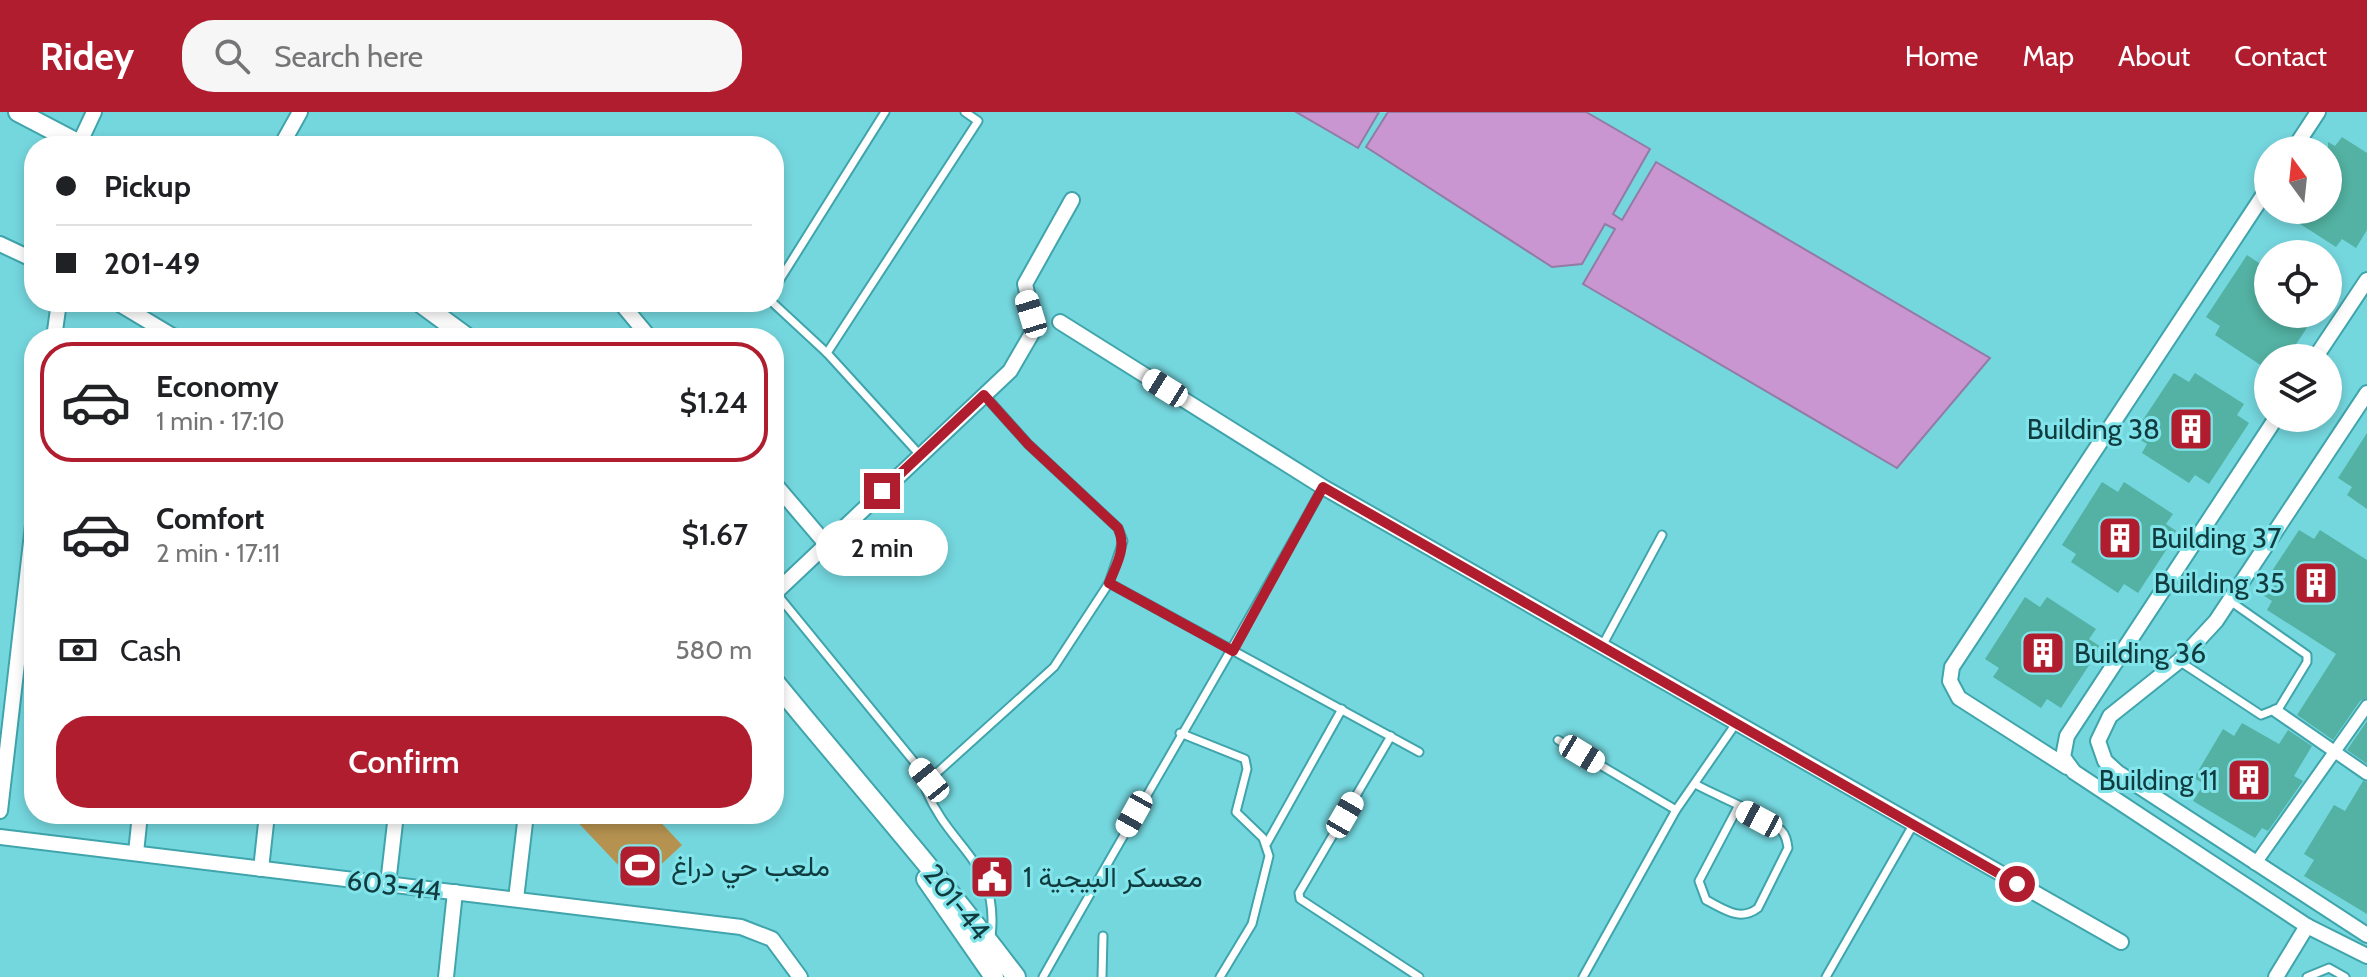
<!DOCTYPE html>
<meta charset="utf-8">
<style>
body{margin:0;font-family:Cabin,Vazirmatn,sans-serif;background:#f6f6f6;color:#202124;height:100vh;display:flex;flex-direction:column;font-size:30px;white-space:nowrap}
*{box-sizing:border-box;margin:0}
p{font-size:26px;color:#757577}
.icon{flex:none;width:44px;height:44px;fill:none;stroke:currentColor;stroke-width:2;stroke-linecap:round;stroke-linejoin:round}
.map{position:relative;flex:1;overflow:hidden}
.drawer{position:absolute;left:24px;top:216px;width:760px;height:496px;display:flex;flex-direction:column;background:#fff;border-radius:32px;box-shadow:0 4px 12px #0003}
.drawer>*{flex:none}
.guide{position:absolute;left:24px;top:24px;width:760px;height:176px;border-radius:32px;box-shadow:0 4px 12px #0003;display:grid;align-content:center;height:176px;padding:0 32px;background:#fff}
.needle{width:52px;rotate:345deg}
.controls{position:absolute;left:2254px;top:24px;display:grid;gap:16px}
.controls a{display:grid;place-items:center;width:88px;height:88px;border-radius:50%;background:#fff;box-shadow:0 4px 12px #0003;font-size:40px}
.end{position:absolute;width:36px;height:36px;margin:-18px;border:10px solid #b01d2f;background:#fff;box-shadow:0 0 0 4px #fff}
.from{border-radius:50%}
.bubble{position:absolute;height:56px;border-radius:28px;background:#fff;box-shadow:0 4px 12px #0003;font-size:26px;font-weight:600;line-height:56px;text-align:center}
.car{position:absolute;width:24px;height:48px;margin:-24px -12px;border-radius:10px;box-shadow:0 0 6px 2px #0007;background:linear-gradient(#fff 24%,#345 0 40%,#fff 0 76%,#345 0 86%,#fff 0)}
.guide b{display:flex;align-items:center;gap:28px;height:76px;font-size:30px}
.guide b+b{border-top:2px solid #e0e0e0}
.guide i{width:20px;height:20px;background:#202124}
ul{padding:14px 0 0;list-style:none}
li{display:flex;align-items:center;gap:24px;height:120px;margin:0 16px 12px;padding:0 16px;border:4px solid transparent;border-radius:32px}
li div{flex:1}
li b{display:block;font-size:30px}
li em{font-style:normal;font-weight:600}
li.current{border-color:#b01d2f}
li>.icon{width:72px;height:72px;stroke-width:1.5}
.pay{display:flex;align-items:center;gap:20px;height:88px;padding:0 32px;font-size:30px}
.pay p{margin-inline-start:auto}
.button{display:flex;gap:16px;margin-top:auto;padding:16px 32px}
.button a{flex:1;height:92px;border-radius:32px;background:#b01d2f;color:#fff;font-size:32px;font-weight:600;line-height:92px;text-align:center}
header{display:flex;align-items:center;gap:48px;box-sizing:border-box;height:112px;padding:0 40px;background:#b01d2f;color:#fff}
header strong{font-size:38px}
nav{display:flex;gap:44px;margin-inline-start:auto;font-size:28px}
.search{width:560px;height:72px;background:#f6f6f6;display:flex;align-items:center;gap:20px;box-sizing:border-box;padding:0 28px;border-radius:32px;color:#757577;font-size:30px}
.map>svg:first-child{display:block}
.green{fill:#b59250}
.water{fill:#c996d1;stroke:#927ba5;stroke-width:2}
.building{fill:#53b2a3}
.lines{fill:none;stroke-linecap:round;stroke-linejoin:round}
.service-casing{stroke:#3fa4ab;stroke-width:11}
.pedestrian-casing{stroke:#3fa4ab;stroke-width:15}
.minor-casing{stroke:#3fa4ab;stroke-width:18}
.tertiary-casing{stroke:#3fa4ab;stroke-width:22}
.service{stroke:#fff;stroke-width:7}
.pedestrian{stroke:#fff;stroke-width:11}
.minor{stroke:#fff;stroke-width:14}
.tertiary{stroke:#fff;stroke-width:18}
.route{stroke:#b01d2f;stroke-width:10}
.labels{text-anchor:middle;stroke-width:6;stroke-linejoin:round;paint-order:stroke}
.poi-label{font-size:28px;fill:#113c3f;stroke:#82e4eb;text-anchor:start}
.street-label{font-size:28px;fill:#113c3f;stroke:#82e4eb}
</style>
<header>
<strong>Ridey</strong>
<div class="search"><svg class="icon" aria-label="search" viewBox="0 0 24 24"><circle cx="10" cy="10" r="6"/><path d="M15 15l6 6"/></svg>Search here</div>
<nav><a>Home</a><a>Map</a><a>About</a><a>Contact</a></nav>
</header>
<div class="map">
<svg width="2367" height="865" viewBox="0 0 2367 865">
<rect width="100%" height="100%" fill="#75d7de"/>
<!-- green -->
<path class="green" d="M570 702H653L682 733 638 774Z"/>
<!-- water -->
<g class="water">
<path d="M1296 0H1379L1358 36Z"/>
<path d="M1388 0H1586L1650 37 1613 102 1622 108 1656 50 1990 246 1897 356 1583 172 1615 117 1605 112 1582 152 1552 155 1366 35Z"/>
</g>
<!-- building -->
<g class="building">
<path d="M2342 25 2367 41V118L2356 136 2342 127 2336 135 2278 98H2328V30L2335 34Z"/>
<path d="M2247 143 2268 157V202H2316L2287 246H2267L2262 254 2215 223 2220 214 2206 205Z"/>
<path d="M2174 261 2189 270 2195 261 2244 292 2237 303 2249 311 2209 372 2195 363 2189 371 2142 341 2147 332 2133 323Z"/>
<path d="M2367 321V397L2347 383 2352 375 2338 366Z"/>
<path d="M2102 370 2118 380 2124 370 2173 402 2166 412 2178 420 2138 481 2124 472 2118 481 2071 450 2076 442 2062 433Z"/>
<path d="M2299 418 2314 427 2320 418 2367 448V586L2360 589 2333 628 2297 603 2336 542 2267 498 2272 489 2258 480Z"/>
<path d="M2025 485 2040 495 2047 485 2096 517 2089 527 2101 535 2061 596 2047 587 2041 596 1993 565 1999 556 1985 547Z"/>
<path d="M2367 609V652L2347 638Z"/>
<path d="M2242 611 2279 632 2288 618 2312 634 2294 664 2303 669 2268 719 2262 716 2255 726 2193 689 2204 672 2194 666 2223 617 2234 624Z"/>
<path d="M2363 669 2367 670V802L2304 764 2314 748 2304 742 2334 693 2345 699Z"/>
</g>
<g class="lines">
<!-- service casing -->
<g class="service-casing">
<g id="service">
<path d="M774 177 885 0"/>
<path d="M772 190 827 241 920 343"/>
<path d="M827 241 978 9 965 0"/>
<path d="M985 284 1028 332 1118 416 1123 429 1109 471 1054 555 929 668 926 678C951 738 1000 750 991 825"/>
<path d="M1109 471 1419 640"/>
<path d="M776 481 929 668"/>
<path d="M1602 534 1662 423"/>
<path d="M2179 549 2261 603 2279 596 2307 550V543L2230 489"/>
<path d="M1180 621 1245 647 1247 657 1236 700 1263 726 1269 744 1252 812 1220 865"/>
<path d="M1391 624 1299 781 1300 787 1419 865"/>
<path d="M1558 628 1676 698"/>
<path d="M1695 672C1721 686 1757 699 1781 718 1786 723 1787 729 1788 736L1758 796C1740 810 1724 797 1706 788L1699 769 1738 695"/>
<path d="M1267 731 1342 597"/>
<path d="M1043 865C1135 701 1232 540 1323 375"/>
<path d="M1102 865 1103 824"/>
<path d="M1583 865 1676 698 1737 610"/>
<path d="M1826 865 1913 713"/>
<path d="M2307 865 2329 856 2345 865"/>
</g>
</g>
<!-- pedestrian casing -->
<g class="pedestrian-casing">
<g id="pedestrian">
<path d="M2276 599 2367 662"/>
<path d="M2255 752 2367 594"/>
</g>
</g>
<!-- minor casing -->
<g class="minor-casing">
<g id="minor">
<path d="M79 32 94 0"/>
<path d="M281 34 300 0"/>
<path d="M2293 38 2318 0"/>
<path d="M0 132 34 148"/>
<path d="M116 190 176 226"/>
<path d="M620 190 650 226"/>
<path d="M1060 210 1323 375 2121 830"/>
<path d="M54 226 59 190"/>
<path d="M2315 246 2367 168"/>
<path d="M2367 281 2216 509 2179 549 2110 604 2098 629 2105 649 2117 660 2367 823"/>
<path d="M2276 306 2067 624 2063 645 2074 660 2307 814 2367 844"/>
<path d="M774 371 826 432"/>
<path d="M774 482 1010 259 1035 216 1025 172 1072 88"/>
<path d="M2067 655 1959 586 1950 569 1952 555 2268 76"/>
<path d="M0 699 34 404"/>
<path d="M0 725 741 815 772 827 800 865"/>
<path d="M136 741 140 702"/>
<path d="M261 757 267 702"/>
<path d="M388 772 396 702"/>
<path d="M516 787 526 702"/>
<path d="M446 865 455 780"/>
<path d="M2276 865 2307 814"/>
</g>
</g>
<!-- tertiary casing -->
<g class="tertiary-casing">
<g id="tertiary">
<path d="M18 0 83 34"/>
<path d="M419 190 468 226"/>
<path d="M774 569C855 668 939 763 1016 865"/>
<path d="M926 767 994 865"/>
</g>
</g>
<!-- service -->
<use href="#service" class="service"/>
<!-- pedestrian -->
<use href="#pedestrian" class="pedestrian"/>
<!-- minor -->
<use href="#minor" class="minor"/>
<!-- tertiary -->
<use href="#tertiary" class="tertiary"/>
</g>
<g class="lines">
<!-- route -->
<path class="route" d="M882 379 984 283 1028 332 1118 416C1127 436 1117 451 1109 471L1233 539 1323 375 2017 772"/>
</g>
<!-- icons -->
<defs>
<g id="building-square" transform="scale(2.3)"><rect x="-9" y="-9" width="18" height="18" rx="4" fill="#b01d2f" stroke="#82e4eb"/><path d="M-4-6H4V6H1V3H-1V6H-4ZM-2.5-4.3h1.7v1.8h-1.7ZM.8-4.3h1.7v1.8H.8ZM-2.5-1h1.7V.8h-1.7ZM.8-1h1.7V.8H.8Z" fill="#fff"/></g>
<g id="stadium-square" transform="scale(2.3)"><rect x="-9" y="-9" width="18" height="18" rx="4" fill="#b01d2f" stroke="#82e4eb"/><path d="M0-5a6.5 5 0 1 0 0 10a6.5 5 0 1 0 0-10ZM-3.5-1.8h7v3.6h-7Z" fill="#fff"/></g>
<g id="civic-square" transform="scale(2.3)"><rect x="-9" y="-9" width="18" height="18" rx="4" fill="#b01d2f" stroke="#82e4eb"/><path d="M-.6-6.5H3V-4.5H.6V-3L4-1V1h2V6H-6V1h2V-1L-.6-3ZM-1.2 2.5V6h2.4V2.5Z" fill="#fff"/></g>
</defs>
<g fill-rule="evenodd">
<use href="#building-square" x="2191" y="317"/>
<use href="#building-square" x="2120" y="426"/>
<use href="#building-square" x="2316" y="471"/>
<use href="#building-square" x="2043" y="541"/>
<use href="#building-square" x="2249" y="668"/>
<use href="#stadium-square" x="640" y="754"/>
<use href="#civic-square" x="992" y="765"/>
</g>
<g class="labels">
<!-- poi labels -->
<g class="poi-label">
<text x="2160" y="327" text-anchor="end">Building 38</text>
<text x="2151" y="436">Building 37</text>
<text x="2285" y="481" text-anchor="end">Building 35</text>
<text x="2074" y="551">Building 36</text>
<text x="2218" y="678" text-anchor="end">Building 11</text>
<text x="671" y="764">ملعب حي دراغ</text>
<text x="1023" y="775">معسكر البيجية 1</text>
</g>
<!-- street labels -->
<g class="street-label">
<text transform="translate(394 773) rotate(7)" y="10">603-44</text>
<text transform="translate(957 790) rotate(51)" y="10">201-44</text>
</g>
</g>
</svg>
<div class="controls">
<a><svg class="needle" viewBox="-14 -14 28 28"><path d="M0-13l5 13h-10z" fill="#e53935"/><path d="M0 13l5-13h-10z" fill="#757577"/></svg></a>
<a><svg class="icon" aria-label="locate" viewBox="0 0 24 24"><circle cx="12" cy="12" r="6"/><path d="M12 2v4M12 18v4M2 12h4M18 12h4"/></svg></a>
<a><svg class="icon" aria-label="layers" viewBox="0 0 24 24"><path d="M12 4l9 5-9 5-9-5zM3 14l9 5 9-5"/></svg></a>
</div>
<i class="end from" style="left:2017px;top:772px"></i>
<i class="end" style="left:882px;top:379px"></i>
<div class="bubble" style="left:816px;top:408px;width:132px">2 min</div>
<i class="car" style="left:1031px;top:202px;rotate:343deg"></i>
<i class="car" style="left:1165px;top:276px;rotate:302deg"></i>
<i class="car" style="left:1582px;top:642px;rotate:121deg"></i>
<i class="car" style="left:929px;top:668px;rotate:321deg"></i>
<i class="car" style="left:1134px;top:702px;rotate:209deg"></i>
<i class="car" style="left:1345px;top:703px;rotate:30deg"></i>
<i class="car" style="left:1759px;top:707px;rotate:298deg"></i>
<div class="guide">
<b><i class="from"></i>Pickup</b>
<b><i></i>201-49</b>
</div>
<section class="drawer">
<ul>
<li class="current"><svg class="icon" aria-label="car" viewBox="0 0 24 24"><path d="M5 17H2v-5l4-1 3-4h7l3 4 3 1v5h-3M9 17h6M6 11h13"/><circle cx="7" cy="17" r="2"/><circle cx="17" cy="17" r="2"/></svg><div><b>Economy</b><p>1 min · 17:10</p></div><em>$1.24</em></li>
<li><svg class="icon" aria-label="car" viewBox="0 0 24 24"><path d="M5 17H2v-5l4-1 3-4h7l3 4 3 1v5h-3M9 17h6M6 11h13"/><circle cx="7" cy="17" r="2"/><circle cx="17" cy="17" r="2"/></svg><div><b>Comfort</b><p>2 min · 17:11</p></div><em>$1.67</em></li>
</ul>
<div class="pay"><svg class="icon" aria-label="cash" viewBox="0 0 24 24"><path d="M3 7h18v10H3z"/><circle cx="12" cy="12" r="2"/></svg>Cash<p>580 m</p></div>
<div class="button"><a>Confirm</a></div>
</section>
</div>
